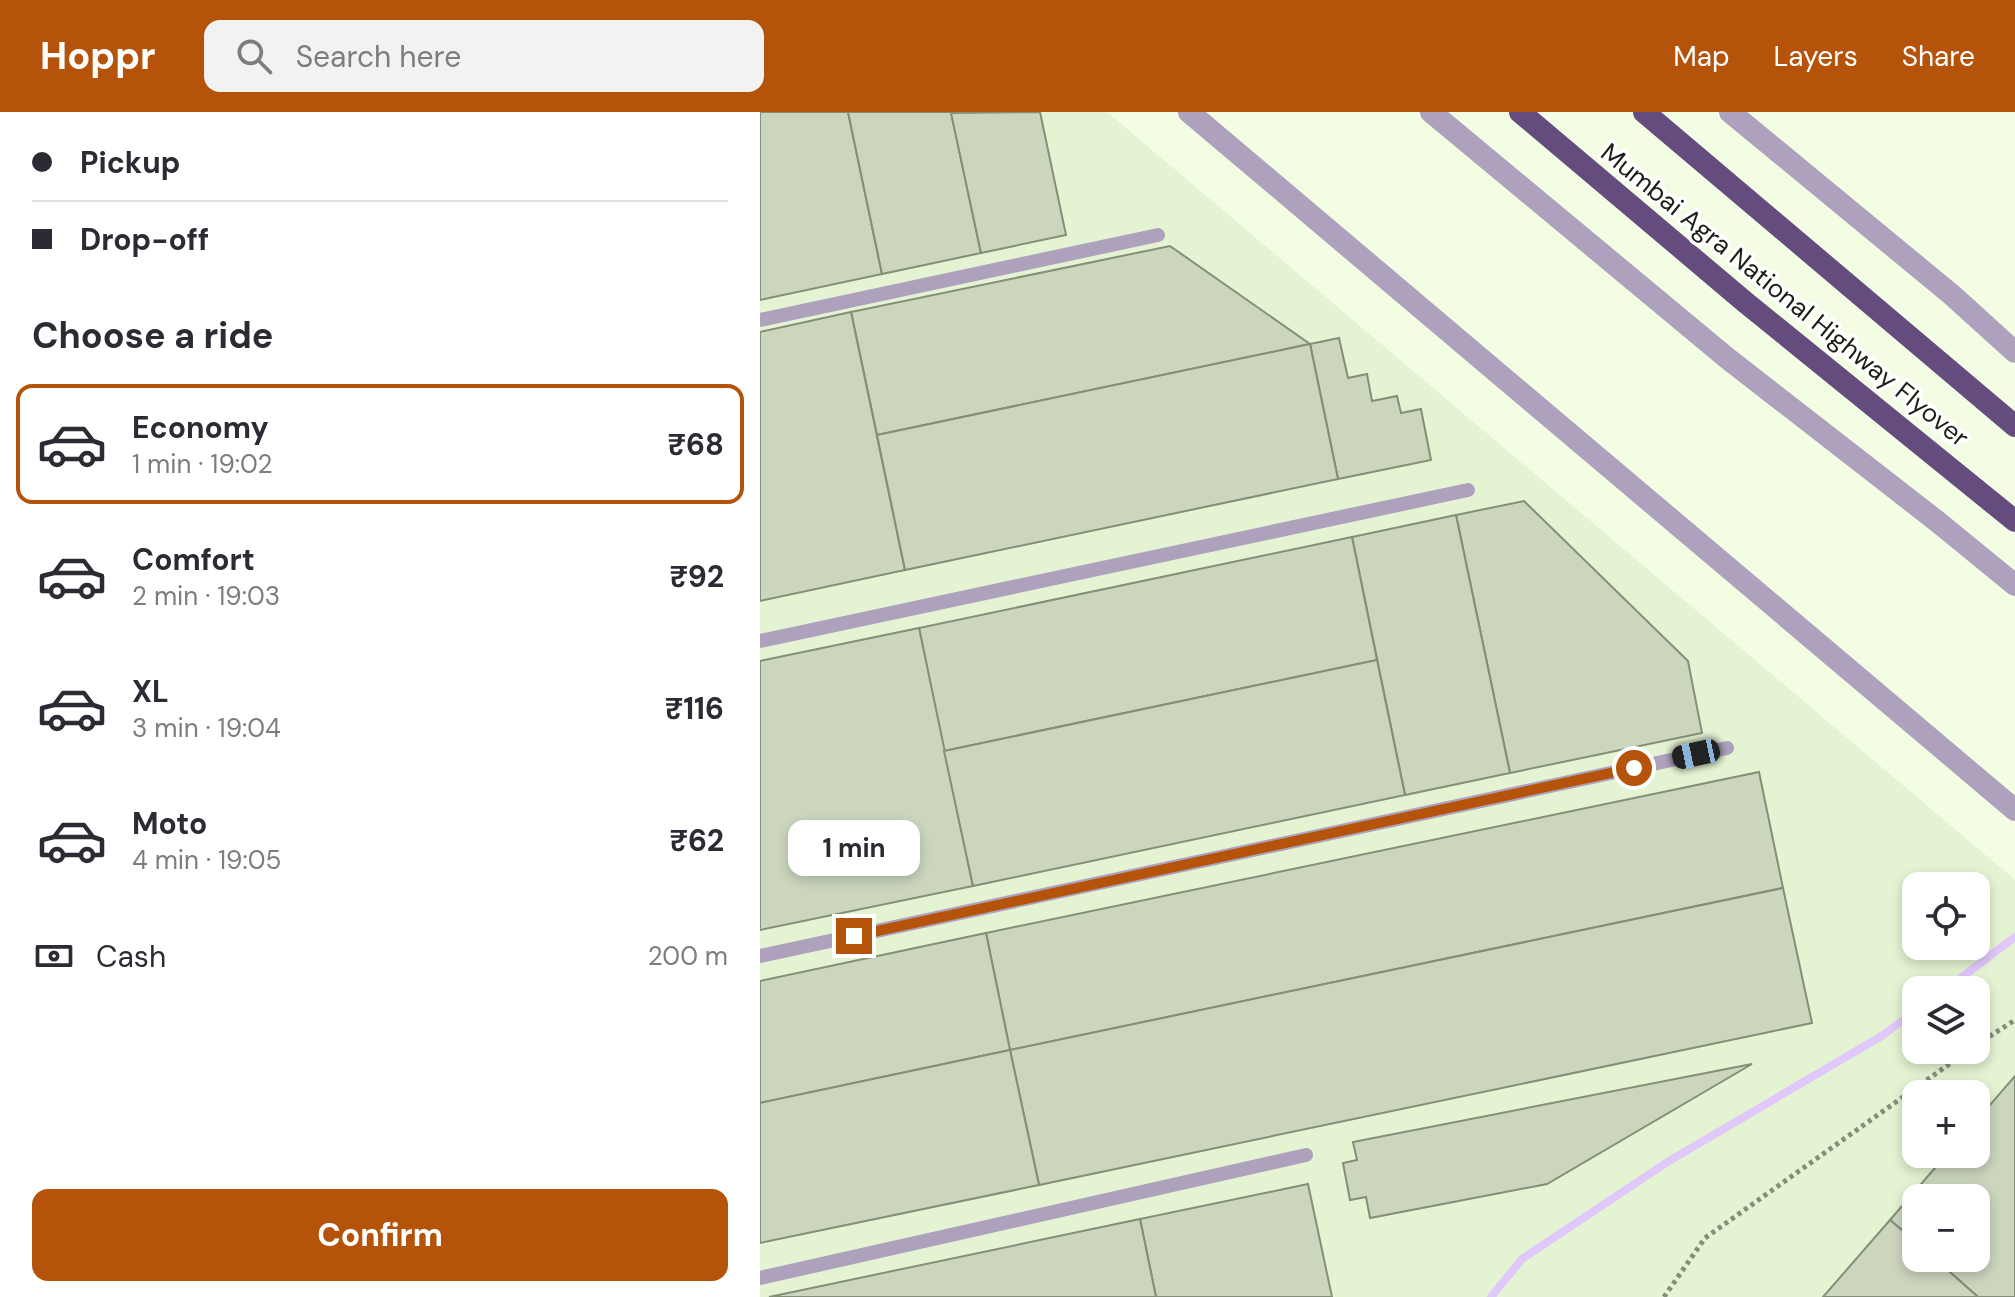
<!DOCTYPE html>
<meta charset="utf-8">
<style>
body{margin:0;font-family:"DM Sans",sans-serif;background:#f2f2f3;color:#2b2b33;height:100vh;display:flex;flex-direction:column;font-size:30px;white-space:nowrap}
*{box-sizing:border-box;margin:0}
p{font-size:26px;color:#7c7c81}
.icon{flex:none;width:44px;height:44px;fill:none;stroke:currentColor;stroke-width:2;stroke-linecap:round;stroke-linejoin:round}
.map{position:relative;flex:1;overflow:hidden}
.drawer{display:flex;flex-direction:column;background:#fff;width:760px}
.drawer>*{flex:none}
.top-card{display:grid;align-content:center;height:176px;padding:0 32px;background:#fff}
.controls{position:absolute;left:1142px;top:760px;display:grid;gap:16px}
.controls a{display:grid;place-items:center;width:88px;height:88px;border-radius:16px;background:#fff;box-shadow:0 4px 12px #0003;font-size:40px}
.end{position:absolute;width:36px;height:36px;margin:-18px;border:10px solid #b45309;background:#fff;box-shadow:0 0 0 4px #fff}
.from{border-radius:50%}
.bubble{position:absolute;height:56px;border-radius:16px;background:#fff;box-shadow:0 4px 12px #0003;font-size:26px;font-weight:700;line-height:56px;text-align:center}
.car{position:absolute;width:24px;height:48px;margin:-24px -12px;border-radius:10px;box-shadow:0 0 6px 2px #0007;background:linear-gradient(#222 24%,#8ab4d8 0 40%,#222 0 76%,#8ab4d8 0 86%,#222 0)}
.top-card b{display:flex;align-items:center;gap:28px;height:76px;font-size:30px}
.top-card b+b{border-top:2px solid #e1e1e2}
.top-card i{width:20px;height:20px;background:#2b2b33}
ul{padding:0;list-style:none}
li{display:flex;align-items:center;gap:24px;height:120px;margin:0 16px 12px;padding:0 16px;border:4px solid transparent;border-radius:16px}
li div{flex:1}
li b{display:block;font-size:30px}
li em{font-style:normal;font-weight:700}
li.on{border-color:#b45309}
li>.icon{width:72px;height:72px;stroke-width:1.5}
h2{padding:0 32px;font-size:36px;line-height:96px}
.pay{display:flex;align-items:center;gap:20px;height:88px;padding:0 32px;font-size:30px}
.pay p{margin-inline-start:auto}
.button{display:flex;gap:16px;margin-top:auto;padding:16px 32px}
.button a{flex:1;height:92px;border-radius:16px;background:#b45309;color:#fff;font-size:32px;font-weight:700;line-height:92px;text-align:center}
header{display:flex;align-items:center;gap:48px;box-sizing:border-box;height:112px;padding:0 40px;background:#b45309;color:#fff}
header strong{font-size:38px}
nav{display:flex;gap:44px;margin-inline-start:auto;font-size:28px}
.search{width:560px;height:72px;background:#f2f2f3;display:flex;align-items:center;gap:20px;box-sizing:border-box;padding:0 28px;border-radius:16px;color:#7c7c81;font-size:30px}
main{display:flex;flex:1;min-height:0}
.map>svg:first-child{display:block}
.built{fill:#e4f3d2;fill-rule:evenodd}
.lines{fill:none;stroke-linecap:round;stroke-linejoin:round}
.stream{stroke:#e0c8fb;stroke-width:8}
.building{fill:#cbd6bd;stroke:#848f77;stroke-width:2}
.path{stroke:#858d7c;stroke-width:5;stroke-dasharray:4 4;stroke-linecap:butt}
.service{stroke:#aea1bd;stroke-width:14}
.tertiary{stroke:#aea1bd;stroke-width:22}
.trunk{stroke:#654c7f;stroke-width:22}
.route{stroke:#b45309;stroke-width:10}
.labels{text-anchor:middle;stroke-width:7;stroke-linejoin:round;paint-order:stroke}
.street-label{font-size:26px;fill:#1b1f16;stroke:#fff}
</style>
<header>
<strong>Hoppr</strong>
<div class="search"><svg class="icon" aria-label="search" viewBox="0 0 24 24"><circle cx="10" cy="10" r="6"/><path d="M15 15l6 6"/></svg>Search here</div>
<nav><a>Map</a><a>Layers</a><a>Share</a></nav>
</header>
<main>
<section class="drawer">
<div class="top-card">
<b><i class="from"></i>Pickup</b>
<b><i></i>Drop-off</b>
</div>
<h2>Choose a ride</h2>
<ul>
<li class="on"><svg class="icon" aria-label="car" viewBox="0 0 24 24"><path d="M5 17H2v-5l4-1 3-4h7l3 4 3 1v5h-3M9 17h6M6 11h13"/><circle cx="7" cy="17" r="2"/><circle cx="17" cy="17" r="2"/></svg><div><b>Economy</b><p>1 min · 19:02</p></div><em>₹68</em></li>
<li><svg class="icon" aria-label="car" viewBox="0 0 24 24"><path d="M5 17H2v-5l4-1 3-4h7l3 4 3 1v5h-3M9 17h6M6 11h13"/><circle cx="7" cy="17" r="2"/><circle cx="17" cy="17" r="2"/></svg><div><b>Comfort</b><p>2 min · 19:03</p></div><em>₹92</em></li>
<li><svg class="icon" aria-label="car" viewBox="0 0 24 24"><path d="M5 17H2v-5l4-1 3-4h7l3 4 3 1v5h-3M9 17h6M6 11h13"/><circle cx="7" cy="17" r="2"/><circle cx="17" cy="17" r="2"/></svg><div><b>XL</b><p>3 min · 19:04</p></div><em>₹116</em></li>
<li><svg class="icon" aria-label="car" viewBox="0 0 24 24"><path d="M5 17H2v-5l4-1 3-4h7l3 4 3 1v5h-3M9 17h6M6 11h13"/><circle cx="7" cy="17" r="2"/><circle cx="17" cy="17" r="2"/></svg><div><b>Moto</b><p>4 min · 19:05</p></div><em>₹62</em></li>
</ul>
<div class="pay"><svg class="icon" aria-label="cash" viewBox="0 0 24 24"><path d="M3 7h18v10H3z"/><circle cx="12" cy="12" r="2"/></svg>Cash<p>200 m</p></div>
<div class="button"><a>Confirm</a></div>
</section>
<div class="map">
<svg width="1255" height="1185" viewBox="0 0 1255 1185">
<rect width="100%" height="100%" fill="#f2fde4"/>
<!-- built -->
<path class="built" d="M0 0H347L1255 768V1185H0ZM1156 774H1216V834H1156ZM1156 878H1216V938H1156ZM1156 982H1216V1042H1156ZM1156 1086H1216V1146H1156Z"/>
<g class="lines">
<!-- stream -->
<g class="stream">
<path d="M1185 878 1255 825"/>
<path d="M731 1185 762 1147 909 1049 1120 925 1156 899"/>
</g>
</g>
<!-- building -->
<g class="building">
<path d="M0 0H88L122 162 0 188Z"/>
<path d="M88 0H191L221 141 122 162Z"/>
<path d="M280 0 306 123 221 141 191 1Z"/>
<path d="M410 134 550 232 117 323 91 200Z"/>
<path d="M91 200 145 458 0 489V220Z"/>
<path d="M579 226 588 266 607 262 612 289 637 284 641 301 661 297 671 348 578 367 550 232Z"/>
<path d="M550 232 578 367 145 458 117 323Z"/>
<path d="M764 389 928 549 942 621 750 661 696 403Z"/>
<path d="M696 403 750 661 645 683 592 425Z"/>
<path d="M592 425 617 548 184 639 159 516Z"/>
<path d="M159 516 213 774 0 818V549Z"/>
<path d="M617 548 645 683 213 774 184 639Z"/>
<path d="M999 660 1023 776 250 938 226 821Z"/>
<path d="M1023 776 1052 911 279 1073 250 938Z"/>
<path d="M226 821 250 938 0 991V869Z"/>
<path d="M250 938 279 1073 0 1131V991Z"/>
<path d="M992 952 787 1072 610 1106 606 1085 590 1088 583 1051 597 1048 593 1030Z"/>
<path d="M1255 964V1185H1218L1174 1146H1216V1086H1156V1130L1130 1108 1187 1042H1216V1009Z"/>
<path d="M548 1072 572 1185H396L380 1107Z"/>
<path d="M380 1107 396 1185H9Z"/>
<path d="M1130 1108 1156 1130V1146H1174L1218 1185H1063Z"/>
</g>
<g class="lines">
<!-- path -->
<g class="path">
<path d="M1216 933 1255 908"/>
<path d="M904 1185 945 1126 1209 938"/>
</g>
<!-- service -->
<g class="service">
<path d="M0 208 398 123"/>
<path d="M0 529 708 378"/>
<path d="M0 844 967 636"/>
<path d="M0 1166 546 1043"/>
</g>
<!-- tertiary -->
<g class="tertiary">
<path d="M429 0 1255 698"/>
<path d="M671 0 967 246 1178 410 1255 473"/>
<path d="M970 0 1192 183 1255 240"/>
</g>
<!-- trunk -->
<g class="trunk">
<path d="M760 0 985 190 1255 409"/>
<path d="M884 0 1255 314"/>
</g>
</g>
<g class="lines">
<!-- route -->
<path class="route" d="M94 824 874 656"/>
</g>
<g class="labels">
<!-- street labels -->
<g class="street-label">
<text transform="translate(1025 183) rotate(39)" y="9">Mumbai Agra National Highway Flyover</text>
</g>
</g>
</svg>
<div class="controls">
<a><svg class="icon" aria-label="locate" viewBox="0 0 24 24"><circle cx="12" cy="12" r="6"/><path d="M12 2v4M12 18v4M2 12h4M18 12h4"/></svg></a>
<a><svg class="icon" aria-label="layers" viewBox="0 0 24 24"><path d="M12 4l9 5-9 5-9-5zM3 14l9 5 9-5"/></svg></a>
<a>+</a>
<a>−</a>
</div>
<i class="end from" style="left:874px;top:656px"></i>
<i class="end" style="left:94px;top:824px"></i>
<div class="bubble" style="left:28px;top:708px;width:132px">1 min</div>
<i class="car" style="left:936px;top:642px;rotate:258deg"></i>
</div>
</main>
